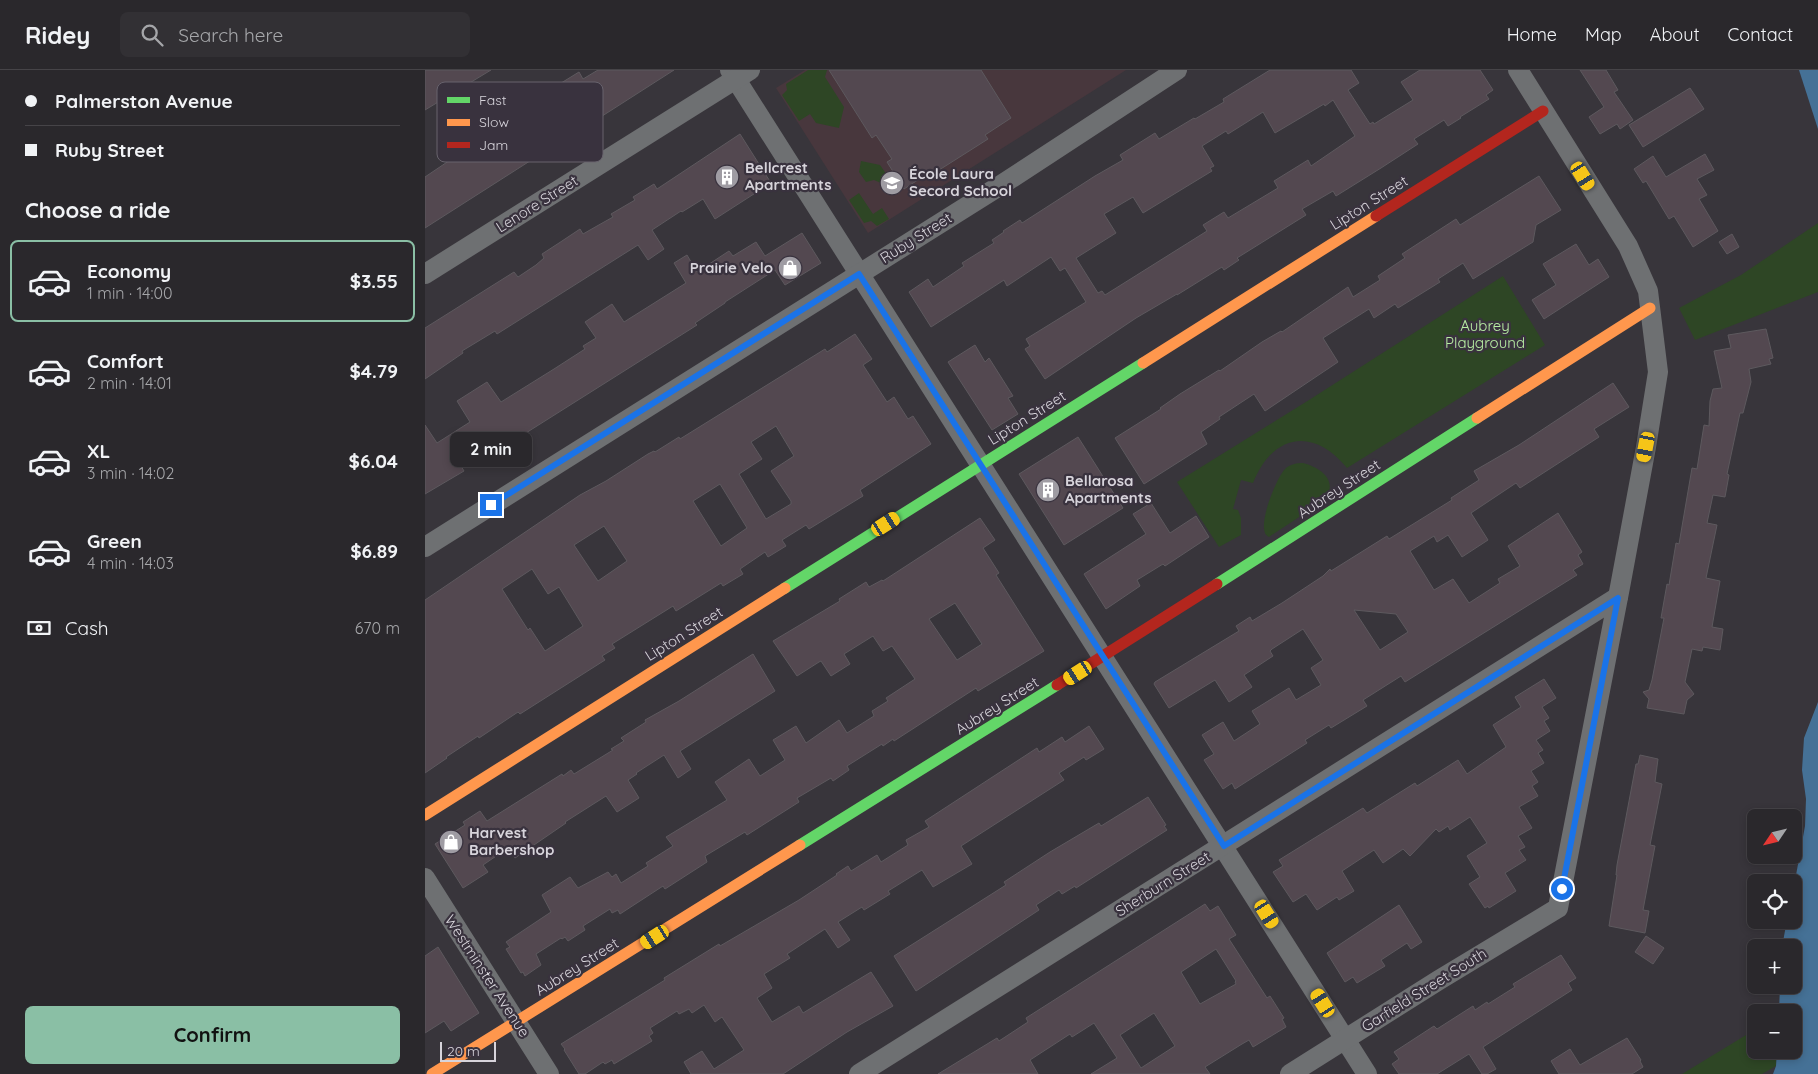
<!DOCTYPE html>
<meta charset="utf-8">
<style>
body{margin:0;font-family:Quicksand,sans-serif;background:#323034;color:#f1f3f6;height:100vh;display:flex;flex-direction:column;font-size:19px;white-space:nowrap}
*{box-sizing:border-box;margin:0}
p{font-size:16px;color:#a5a6a9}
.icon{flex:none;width:28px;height:28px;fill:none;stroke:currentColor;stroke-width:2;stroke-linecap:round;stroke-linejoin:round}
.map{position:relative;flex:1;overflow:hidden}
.details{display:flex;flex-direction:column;background:#2a282c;width:425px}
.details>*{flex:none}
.hud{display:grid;align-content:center;height:110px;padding:0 25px;background:#2a282c}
.needle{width:32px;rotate:235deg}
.tools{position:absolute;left:1322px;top:739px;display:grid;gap:10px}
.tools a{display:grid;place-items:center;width:55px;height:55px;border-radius:8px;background:#2a282c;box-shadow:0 2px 8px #0003,0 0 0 1px #464448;font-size:25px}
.scale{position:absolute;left:15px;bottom:12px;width:56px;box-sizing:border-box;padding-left:5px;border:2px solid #d7d4db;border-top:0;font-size:14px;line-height:18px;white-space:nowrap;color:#d7d4db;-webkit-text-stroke:4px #39323e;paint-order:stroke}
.end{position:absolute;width:22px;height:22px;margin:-11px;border:6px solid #1a73e8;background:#fff;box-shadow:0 0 0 2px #fff}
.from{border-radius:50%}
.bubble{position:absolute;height:35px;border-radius:8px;background:#2a282c;box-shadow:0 2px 8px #0003,0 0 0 1px #464448;font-size:16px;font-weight:800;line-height:35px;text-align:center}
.car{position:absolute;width:15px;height:30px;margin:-15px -8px;border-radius:6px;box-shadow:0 0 4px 1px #0007;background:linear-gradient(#f5c518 24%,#345 0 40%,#f5c518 0 76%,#345 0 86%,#f5c518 0)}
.hud b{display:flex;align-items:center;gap:18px;height:48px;font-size:19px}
.hud b+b{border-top:1px solid #464448}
.hud i{width:12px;height:12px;background:#f1f3f6}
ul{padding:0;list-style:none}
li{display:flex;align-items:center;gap:15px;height:82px;margin:0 10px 8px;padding:0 15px;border:2px solid transparent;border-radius:8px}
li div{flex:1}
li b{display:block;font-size:19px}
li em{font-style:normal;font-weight:800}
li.active{border-color:#8abfa5}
li>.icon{width:45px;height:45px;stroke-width:1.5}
h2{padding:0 25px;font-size:22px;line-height:60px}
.pay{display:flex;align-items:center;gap:12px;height:55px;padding:0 25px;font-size:19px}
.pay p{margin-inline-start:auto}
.button{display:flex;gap:10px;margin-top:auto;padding:10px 25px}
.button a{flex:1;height:58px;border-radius:8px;background:#8abfa5;color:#111;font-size:20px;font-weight:800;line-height:58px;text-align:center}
header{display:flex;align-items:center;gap:30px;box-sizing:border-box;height:70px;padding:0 25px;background:#2a282c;border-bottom:1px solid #464448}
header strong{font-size:24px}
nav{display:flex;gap:28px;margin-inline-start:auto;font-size:18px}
.search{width:350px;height:45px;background:#323034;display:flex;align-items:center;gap:12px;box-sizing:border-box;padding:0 18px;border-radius:8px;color:#a5a6a9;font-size:19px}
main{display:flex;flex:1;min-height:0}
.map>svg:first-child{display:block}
.industrial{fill:#48373d}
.green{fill:#2e4625}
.water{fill:#457196}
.building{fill:#534850;stroke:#5d595e;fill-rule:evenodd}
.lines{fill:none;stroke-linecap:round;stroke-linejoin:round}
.street{stroke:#6e7072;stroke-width:20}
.fast{stroke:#63d668;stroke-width:11}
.slow{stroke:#ff974d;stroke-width:11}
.jam{stroke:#b3261e;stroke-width:11}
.route{stroke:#1a73e8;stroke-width:6}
.labels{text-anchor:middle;stroke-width:4.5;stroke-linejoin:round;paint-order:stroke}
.poi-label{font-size:15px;font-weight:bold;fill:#d7d4db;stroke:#39323e;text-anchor:start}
.street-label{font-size:15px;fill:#d7d4db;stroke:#39323e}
.park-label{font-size:15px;fill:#b8eea3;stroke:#39323e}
.key{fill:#39323e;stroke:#68636d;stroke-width:1}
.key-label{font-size:14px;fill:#d7d4db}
</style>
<header>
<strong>Ridey</strong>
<div class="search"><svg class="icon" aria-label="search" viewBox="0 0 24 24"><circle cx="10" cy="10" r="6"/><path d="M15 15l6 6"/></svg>Search here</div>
<nav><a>Home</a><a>Map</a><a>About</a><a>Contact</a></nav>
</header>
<main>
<section class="details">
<div class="hud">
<b><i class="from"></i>Palmerston Avenue</b>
<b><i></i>Ruby Street</b>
</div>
<h2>Choose a ride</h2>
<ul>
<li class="active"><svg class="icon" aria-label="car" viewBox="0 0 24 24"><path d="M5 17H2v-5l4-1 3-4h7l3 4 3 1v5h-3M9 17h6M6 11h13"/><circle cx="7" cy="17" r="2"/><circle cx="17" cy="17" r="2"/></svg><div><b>Economy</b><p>1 min · 14:00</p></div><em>$3.55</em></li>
<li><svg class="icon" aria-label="car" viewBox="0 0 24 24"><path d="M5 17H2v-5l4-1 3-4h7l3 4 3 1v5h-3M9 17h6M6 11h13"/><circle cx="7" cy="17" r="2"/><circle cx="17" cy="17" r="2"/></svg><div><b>Comfort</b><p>2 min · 14:01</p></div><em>$4.79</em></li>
<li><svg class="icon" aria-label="car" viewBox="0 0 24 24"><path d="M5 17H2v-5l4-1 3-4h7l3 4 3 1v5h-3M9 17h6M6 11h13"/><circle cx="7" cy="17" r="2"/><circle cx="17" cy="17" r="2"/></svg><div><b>XL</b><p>3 min · 14:02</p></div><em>$6.04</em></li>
<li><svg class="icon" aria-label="car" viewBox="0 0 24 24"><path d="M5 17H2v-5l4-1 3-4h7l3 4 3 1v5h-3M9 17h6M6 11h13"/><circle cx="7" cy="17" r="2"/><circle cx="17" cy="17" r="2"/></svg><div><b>Green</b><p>4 min · 14:03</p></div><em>$6.89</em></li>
</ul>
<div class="pay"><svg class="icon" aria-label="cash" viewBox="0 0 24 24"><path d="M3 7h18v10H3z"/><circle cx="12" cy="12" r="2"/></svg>Cash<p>670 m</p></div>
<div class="button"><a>Confirm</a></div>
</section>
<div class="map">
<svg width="1393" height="1004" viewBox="0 0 1393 1004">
<rect width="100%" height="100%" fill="#38353b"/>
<!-- industrial -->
<path class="industrial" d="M380 0H701L443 163 351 18Z"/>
<!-- green -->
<g class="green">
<path d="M383 0H402L400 7 419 37 414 58 391 53 385 44 374 51 357 25 362 20 361 14Z"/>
<path d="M436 91 455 95 464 108 456 113 449 110 441 112 434 102Z"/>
<path d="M434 123 448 144 457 138 464 149 452 156 446 151 439 153 424 130Z"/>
<path d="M1393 153V222L1270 270 1254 238 1316 205Z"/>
<path d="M1078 206 1120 275 922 398C889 357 848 363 828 413L816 410 808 439 813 440 816 448V465L794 477 752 412 884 330Z"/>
<path d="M878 393C897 398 913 411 900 430L844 467C829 462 851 408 860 399 865 394 872 393 878 393Z"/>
<path d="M1331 959V980H1352L1351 996 1337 1004H1257Z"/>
</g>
<!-- water -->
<g class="water">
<path d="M1374 0H1393V59Z"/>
<path d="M1393 632V1004H1348L1351 996 1352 980H1369V942H1354L1355 915H1369V878L1357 877 1362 850H1369V816L1380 756 1381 729 1377 700 1379 668Z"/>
</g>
<!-- building -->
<g class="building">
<path d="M0 0H66L0 40Z"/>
<path d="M173 0H249L146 66 144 63 106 86 108 89 0 158V107L37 82 38 84 58 72 60 74 121 35 115 26 154 2 158 9Z"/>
<path d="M404 0H556L586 48 560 65 563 69 500 109 499 106 479 119 462 92 467 89 451 65 447 68Z"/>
<path d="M845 0H926L934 13 923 20 945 54 948 52 949 54 988 30 976 12 995 0H1055L1068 20 1061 25 1064 29 1035 47 1036 48 1023 56 1019 50 989 69 993 74 956 98 911 126 908 121 877 139 881 145 812 188 814 190 799 200 797 197 752 225V224L711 248 620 309 600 279 605 276 601 269 661 232 640 198 635 201 626 187 582 216 579 210 506 257 484 222 503 209 508 217 539 196 537 193 569 173 567 170 579 162 578 161 595 150 597 153 670 106 698 90 695 85 730 63 734 69 769 48 770 49 799 32 798 29ZM908 30 930 66 886 96 883 90 849 111 853 118 803 148 799 142 778 155 782 161 680 225 677 221 673 223 651 188 691 163 679 144 708 127 718 143 787 101 785 98 789 96 777 76 801 61 803 64 838 42 850 63 899 34 900 36Z"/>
<path d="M1155 0H1181L1193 20 1189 22 1208 50 1195 59 1192 54 1175 64 1164 47 1179 37Z"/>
<path d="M1265 18 1279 39 1218 77 1204 55Z"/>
<path d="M315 64 346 113 290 149 278 129 257 142 256 141 227 160 239 179 223 190 213 175 72 264 70 261 37 281 38 283 0 309V258L89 202 93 207 111 195 119 188 117 184 134 173 155 159 158 164 172 156 188 147 186 144 210 130 208 127 229 114 232 119Z"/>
<path d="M1280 84 1289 100 1272 109 1282 125 1274 129 1293 161 1268 177 1249 146 1244 149 1221 111 1218 113 1209 99 1228 86 1241 107Z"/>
<path d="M1114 106 1136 140 1111 155 1108 172 1048 209 1038 193 1013 209 1015 212 973 238 970 234 949 248 944 239 898 268 913 292 840 341 829 324 794 347 795 349 776 362 782 374 719 414 690 368 736 339 735 338 755 324 794 300 795 301 837 272 856 261 857 262 923 217 928 227 955 210 953 206 980 188 977 184 1031 149 1035 155Z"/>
<path d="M377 163 396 193 360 215 350 200 300 232V233L270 253 272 255 66 385 63 379 36 396 39 401 0 424V355L12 373 45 352 32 331 62 312 76 332 129 299 160 279 158 276 171 268 160 252 187 234 199 252 261 213 249 193 262 185 272 202 304 181 308 186 331 172 340 186Z"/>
<path d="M1307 164 1314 177 1302 184 1294 172Z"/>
<path d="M1151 174 1164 195 1173 189 1184 207 1119 249 1107 230 1131 215 1118 194Z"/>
<path d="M1341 259 1348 288 1344 289 1346 294 1324 299 1326 312 1318 343H1315L1302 404 1304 405 1300 427 1288 425 1282 453 1292 455 1281 508 1295 511 1287 557 1298 559 1295 580 1278 577 1277 581 1267 579 1260 612 1269 624 1262 630 1259 644 1222 638 1224 629 1218 622 1224 620 1227 610 1239 548H1236L1242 514 1244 515 1251 473 1254 474 1267 398 1272 399 1279 355 1284 356 1285 331 1288 319 1297 318 1289 281 1306 278 1303 265Z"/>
<path d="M430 264 447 289 438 295 462 332 469 327 483 349 488 346 506 374 435 420 438 426 384 459 381 455 357 470 361 476 343 487 340 482 315 499 318 504 298 516 296 513 251 541 248 536 187 574 190 578 177 586 180 590 95 644 93 642 54 668 53 666 21 687 22 688 0 703V530L155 425 181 411 223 384 229 381 230 382 254 367 255 369 400 279 402 282ZM351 356 369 386 346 401 366 431V434L341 449 314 404 337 389 326 372ZM295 414 322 458 296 476 268 431ZM179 456 202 491 173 511 149 475ZM107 499 123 524 134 517 158 556 120 581 105 558 103 560 77 519Z"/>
<path d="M550 275 560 292 564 288 588 326 583 328 593 344 567 360 523 292Z"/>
<path d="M1188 313 1204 337 1169 359 1174 367 1095 418 1091 413 1046 443 1063 470 1037 487 1023 465 1012 472 1009 466 985 481 1009 520 1028 509 1044 533 1075 513 1073 509 1095 496 1083 476 1133 443 1157 482 1153 485 1158 494 1148 500 1152 505 980 612 976 606 938 630 942 636 906 658 904 655 880 670 882 673 810 719 807 713 798 719 779 690 789 684 777 665 798 652 809 671 835 654 827 641 864 618 871 630 896 615 886 598 898 590 878 559 847 579 845 581 848 586 819 605 827 617 804 632 790 610 744 638 729 614 730 612 814 561 811 556 825 547 827 551 857 533 898 506 905 499 906 501 962 466 964 469 1027 430 1026 428 1054 410 1049 401 1094 375ZM929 540 971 544 983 562 955 580Z"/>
<path d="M653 367 698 438 639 475 594 404Z"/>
<path d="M726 433 745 463 771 446 784 467 740 496 738 494 712 510 715 516 681 539 659 504 721 464 708 444Z"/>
<path d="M555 448 570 470 558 478 574 503 571 505 619 581 553 621 551 618 469 671 468 669 458 676 457 674 422 696 424 700 408 711 406 708 372 728 374 732 322 765 320 762 280 786 282 792 240 819 238 816 195 844 193 840 187 843 185 839 158 856 160 860 143 871 140 867 137 869 136 868 111 884 116 895 100 906 98 902 96 903 81 879 85 877 81 872 126 842 117 825 145 807 153 818 183 802 187 807 191 804 196 813 223 796 221 793 248 776 241 767 302 730 290 712 324 689 335 706 360 690 348 670 371 656 381 673 414 650 422 663 449 646 447 641 463 631 461 628 490 609 467 576 458 581 448 566 419 584 425 594 406 606 396 591 394 592 372 606 348 571 415 531 414 529 441 512 444 517 457 510 458 511ZM530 533 557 574 532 590 504 549Z"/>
<path d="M328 584 350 621 255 681 266 699 253 708 239 685 211 703 212 704 203 710 214 728 192 742 181 726 140 752 141 753 90 788 83 778 58 795 63 802 38 818 10 774 40 755 38 752 55 741 62 751 137 704 138 706 146 700 149 704 188 680 186 679 199 671 196 668 221 652 220 650 254 631Z"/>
<path d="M1119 609 1131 628 1117 637 1124 648 1119 651 1125 661 1111 670 1118 680 1113 683 1119 693 1106 701 1113 712 1107 716 1113 726 1094 737 1107 758 1093 766 1100 777 1094 780 1101 790 1080 803 1091 821 1064 838 1063 836 1060 838 1044 814 1055 807 1042 786 1062 773 1045 747 1025 760 1023 756 1014 762 1011 759 985 786 978 779 958 793 949 780 917 801 929 821 914 830 912 827 892 840 881 824 868 832 848 802 858 796 854 790 938 738 942 743 990 713 992 716 1033 690 1042 704 1081 677 1068 655 1096 637 1090 627Z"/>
<path d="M664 656 679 679 661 690 659 687 634 703 639 710 536 776 547 794 508 817 497 800 463 821 465 824 439 840 437 837 413 852 425 870 413 878 400 859 362 884 365 888 339 904 347 918 332 928 347 952 374 936 378 943 446 902 468 936 422 962 358 1004H266L259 992 277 981 289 999 319 980 297 947 290 952 279 935 267 943 264 939 254 944 252 941 225 958 228 963 224 966 227 971 189 994 187 990 180 994 178 992 160 1004H154L139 980 140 979 136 974 240 910 239 908 294 874 295 876 374 830 412 805 411 804 423 796 426 801 452 785 456 792 483 775 481 770 504 757 500 751 612 678 614 682 637 667 640 672Z"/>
<path d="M1215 685 1233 689 1230 712 1237 714 1225 775 1230 776 1218 840 1224 841 1220 863 1184 856 1192 805H1191L1192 795 1211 694H1213Z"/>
<path d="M723 727 741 755 739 756 742 760 651 818 650 816 637 824 634 820 611 835 614 840 491 921 469 886 581 815 579 812 625 782 674 753 676 756Z"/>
<path d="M780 834 785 841 793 836 811 865 804 869 842 928 845 926 859 948 857 949 861 957 828 977 824 970 817 974 780 997 785 1004H666L692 988 669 953 647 967 645 964 605 990 613 1004H513L572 968 574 971 603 952 601 948ZM791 879 811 911 810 912 811 914 775 934 756 902ZM729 943 750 976 716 998 695 965Z"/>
<path d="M974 835 997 872 986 879 982 873 956 890 960 896 932 913 928 907 920 912 902 883Z"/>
<path d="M1221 866 1239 878 1228 894 1210 882Z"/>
<path d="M13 877 54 943 26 961 19 951 0 963V886Z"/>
<path d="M1136 885 1151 908 1143 913 1147 920 1058 977 1071 999 1062 1004H1057L1044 984 1012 1004H974L967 994 974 989 969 982 1009 956 1012 959 1048 936 1050 940 1062 932 1063 934 1090 917 1088 914Z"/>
<path d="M1202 968 1216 990 1215 991 1218 997 1207 1004H1134L1126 991 1145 979 1155 995Z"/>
</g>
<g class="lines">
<!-- street -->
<g class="street">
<path d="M305 0 942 1004"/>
<path d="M0 204 325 0"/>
<path d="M0 477 576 115 752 0"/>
<path d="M0 808 124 1004"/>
<path d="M434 1004 1193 527"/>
<path d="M865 1004 1014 910 1133 838 1195 517 1221 377 1233 302 1223 221 1203 176 1093 0"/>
</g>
<!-- fast -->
<g class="fast">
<path d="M792 514 1052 348"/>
<path d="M360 518 718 293"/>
<path d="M375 775 632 615"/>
</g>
<!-- slow -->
<g class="slow">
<path d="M718 293 951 146"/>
<path d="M1052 348 1225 238"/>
<path d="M0 745 360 518"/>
<path d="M7 1004 375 775"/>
</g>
<!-- jam -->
<g class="jam">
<path d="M951 146 1118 41"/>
<path d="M632 615 792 514"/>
</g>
</g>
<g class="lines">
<!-- route -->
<path class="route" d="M66 435 434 204 799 776 1193 528 1137 819"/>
</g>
<!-- icons -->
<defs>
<g id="building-disc" transform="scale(1.25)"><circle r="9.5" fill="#9f9ca3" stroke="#39323e"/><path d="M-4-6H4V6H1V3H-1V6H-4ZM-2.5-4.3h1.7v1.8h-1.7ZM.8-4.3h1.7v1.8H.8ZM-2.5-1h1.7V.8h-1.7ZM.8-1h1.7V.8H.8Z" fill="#fff"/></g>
<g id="school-disc" transform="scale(1.25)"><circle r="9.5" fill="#9f9ca3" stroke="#39323e"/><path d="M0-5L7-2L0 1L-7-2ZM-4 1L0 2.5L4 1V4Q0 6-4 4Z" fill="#fff"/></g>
<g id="shop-disc" transform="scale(1.25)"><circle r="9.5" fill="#9f9ca3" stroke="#39323e"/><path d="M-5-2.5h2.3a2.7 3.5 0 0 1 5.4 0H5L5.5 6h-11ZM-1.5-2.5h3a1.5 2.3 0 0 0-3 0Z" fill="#fff"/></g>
</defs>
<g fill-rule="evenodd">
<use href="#building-disc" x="302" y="107"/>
<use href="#school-disc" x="467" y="113"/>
<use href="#shop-disc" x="365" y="198"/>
<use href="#building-disc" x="623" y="420"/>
<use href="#shop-disc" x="26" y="772"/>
</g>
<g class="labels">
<!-- poi labels -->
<g class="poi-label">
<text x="320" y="103">Bellcrest<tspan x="320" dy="17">Apartments</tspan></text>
<text x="484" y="109">École Laura<tspan x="484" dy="17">Secord School</tspan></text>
<text x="348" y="203" text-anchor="end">Prairie Velo</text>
<text x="640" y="416">Bellarosa<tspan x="640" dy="17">Apartments</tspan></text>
<text x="44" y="768">Harvest<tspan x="44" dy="17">Barbershop</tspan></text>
</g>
<!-- street labels -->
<g class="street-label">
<text transform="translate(944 133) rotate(-32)" y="5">Lipton Street</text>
<text transform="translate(112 134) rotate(-32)" y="5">Lenore Street</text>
<text transform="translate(491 168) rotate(-32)" y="5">Ruby Street</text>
<text transform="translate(602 348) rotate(-32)" y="5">Lipton Street</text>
<text transform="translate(914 419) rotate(-33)" y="5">Aubrey Street</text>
<text transform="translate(259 564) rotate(-32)" y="5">Lipton Street</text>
<text transform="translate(572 636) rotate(-32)" y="5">Aubrey Street</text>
<text transform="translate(738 814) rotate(-32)" y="5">Sherburn Street</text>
<text transform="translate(152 897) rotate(-32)" y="5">Aubrey Street</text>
<text transform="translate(62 906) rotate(57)" y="5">Westminster Avenue</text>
<text transform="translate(999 920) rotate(-32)" y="5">Garfield Street South</text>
</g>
<!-- park labels -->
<g class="park-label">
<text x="1060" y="261">Aubrey<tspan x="1060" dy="17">Playground</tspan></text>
</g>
</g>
<!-- legend -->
<rect x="12" y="12" width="166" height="80" rx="8" class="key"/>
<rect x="22" y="27" width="23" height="6" fill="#63d668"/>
<rect x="22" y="49" width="23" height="7" fill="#ff974d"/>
<rect x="22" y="72" width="23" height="6" fill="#b3261e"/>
<g class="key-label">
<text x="54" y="35">Fast</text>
<text x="54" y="57">Slow</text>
<text x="54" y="80">Jam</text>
</g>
</svg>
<div class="tools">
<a><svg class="needle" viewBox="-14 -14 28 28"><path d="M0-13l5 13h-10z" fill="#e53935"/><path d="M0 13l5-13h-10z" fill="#a5a6a9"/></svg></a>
<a><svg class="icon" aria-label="locate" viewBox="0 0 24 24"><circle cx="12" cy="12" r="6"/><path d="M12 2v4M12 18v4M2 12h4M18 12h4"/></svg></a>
<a>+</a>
<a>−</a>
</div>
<div class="scale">20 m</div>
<i class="end from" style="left:1137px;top:819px"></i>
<i class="end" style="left:66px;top:435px"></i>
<div class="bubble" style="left:25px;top:362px;width:82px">2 min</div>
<i class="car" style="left:1158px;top:106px;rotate:148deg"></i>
<i class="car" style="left:1221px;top:377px;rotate:191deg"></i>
<i class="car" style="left:461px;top:454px;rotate:58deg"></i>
<i class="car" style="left:653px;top:603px;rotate:238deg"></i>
<i class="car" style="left:842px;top:844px;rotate:148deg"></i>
<i class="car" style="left:230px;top:867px;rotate:238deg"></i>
<i class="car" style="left:898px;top:933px;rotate:328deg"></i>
</div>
</main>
